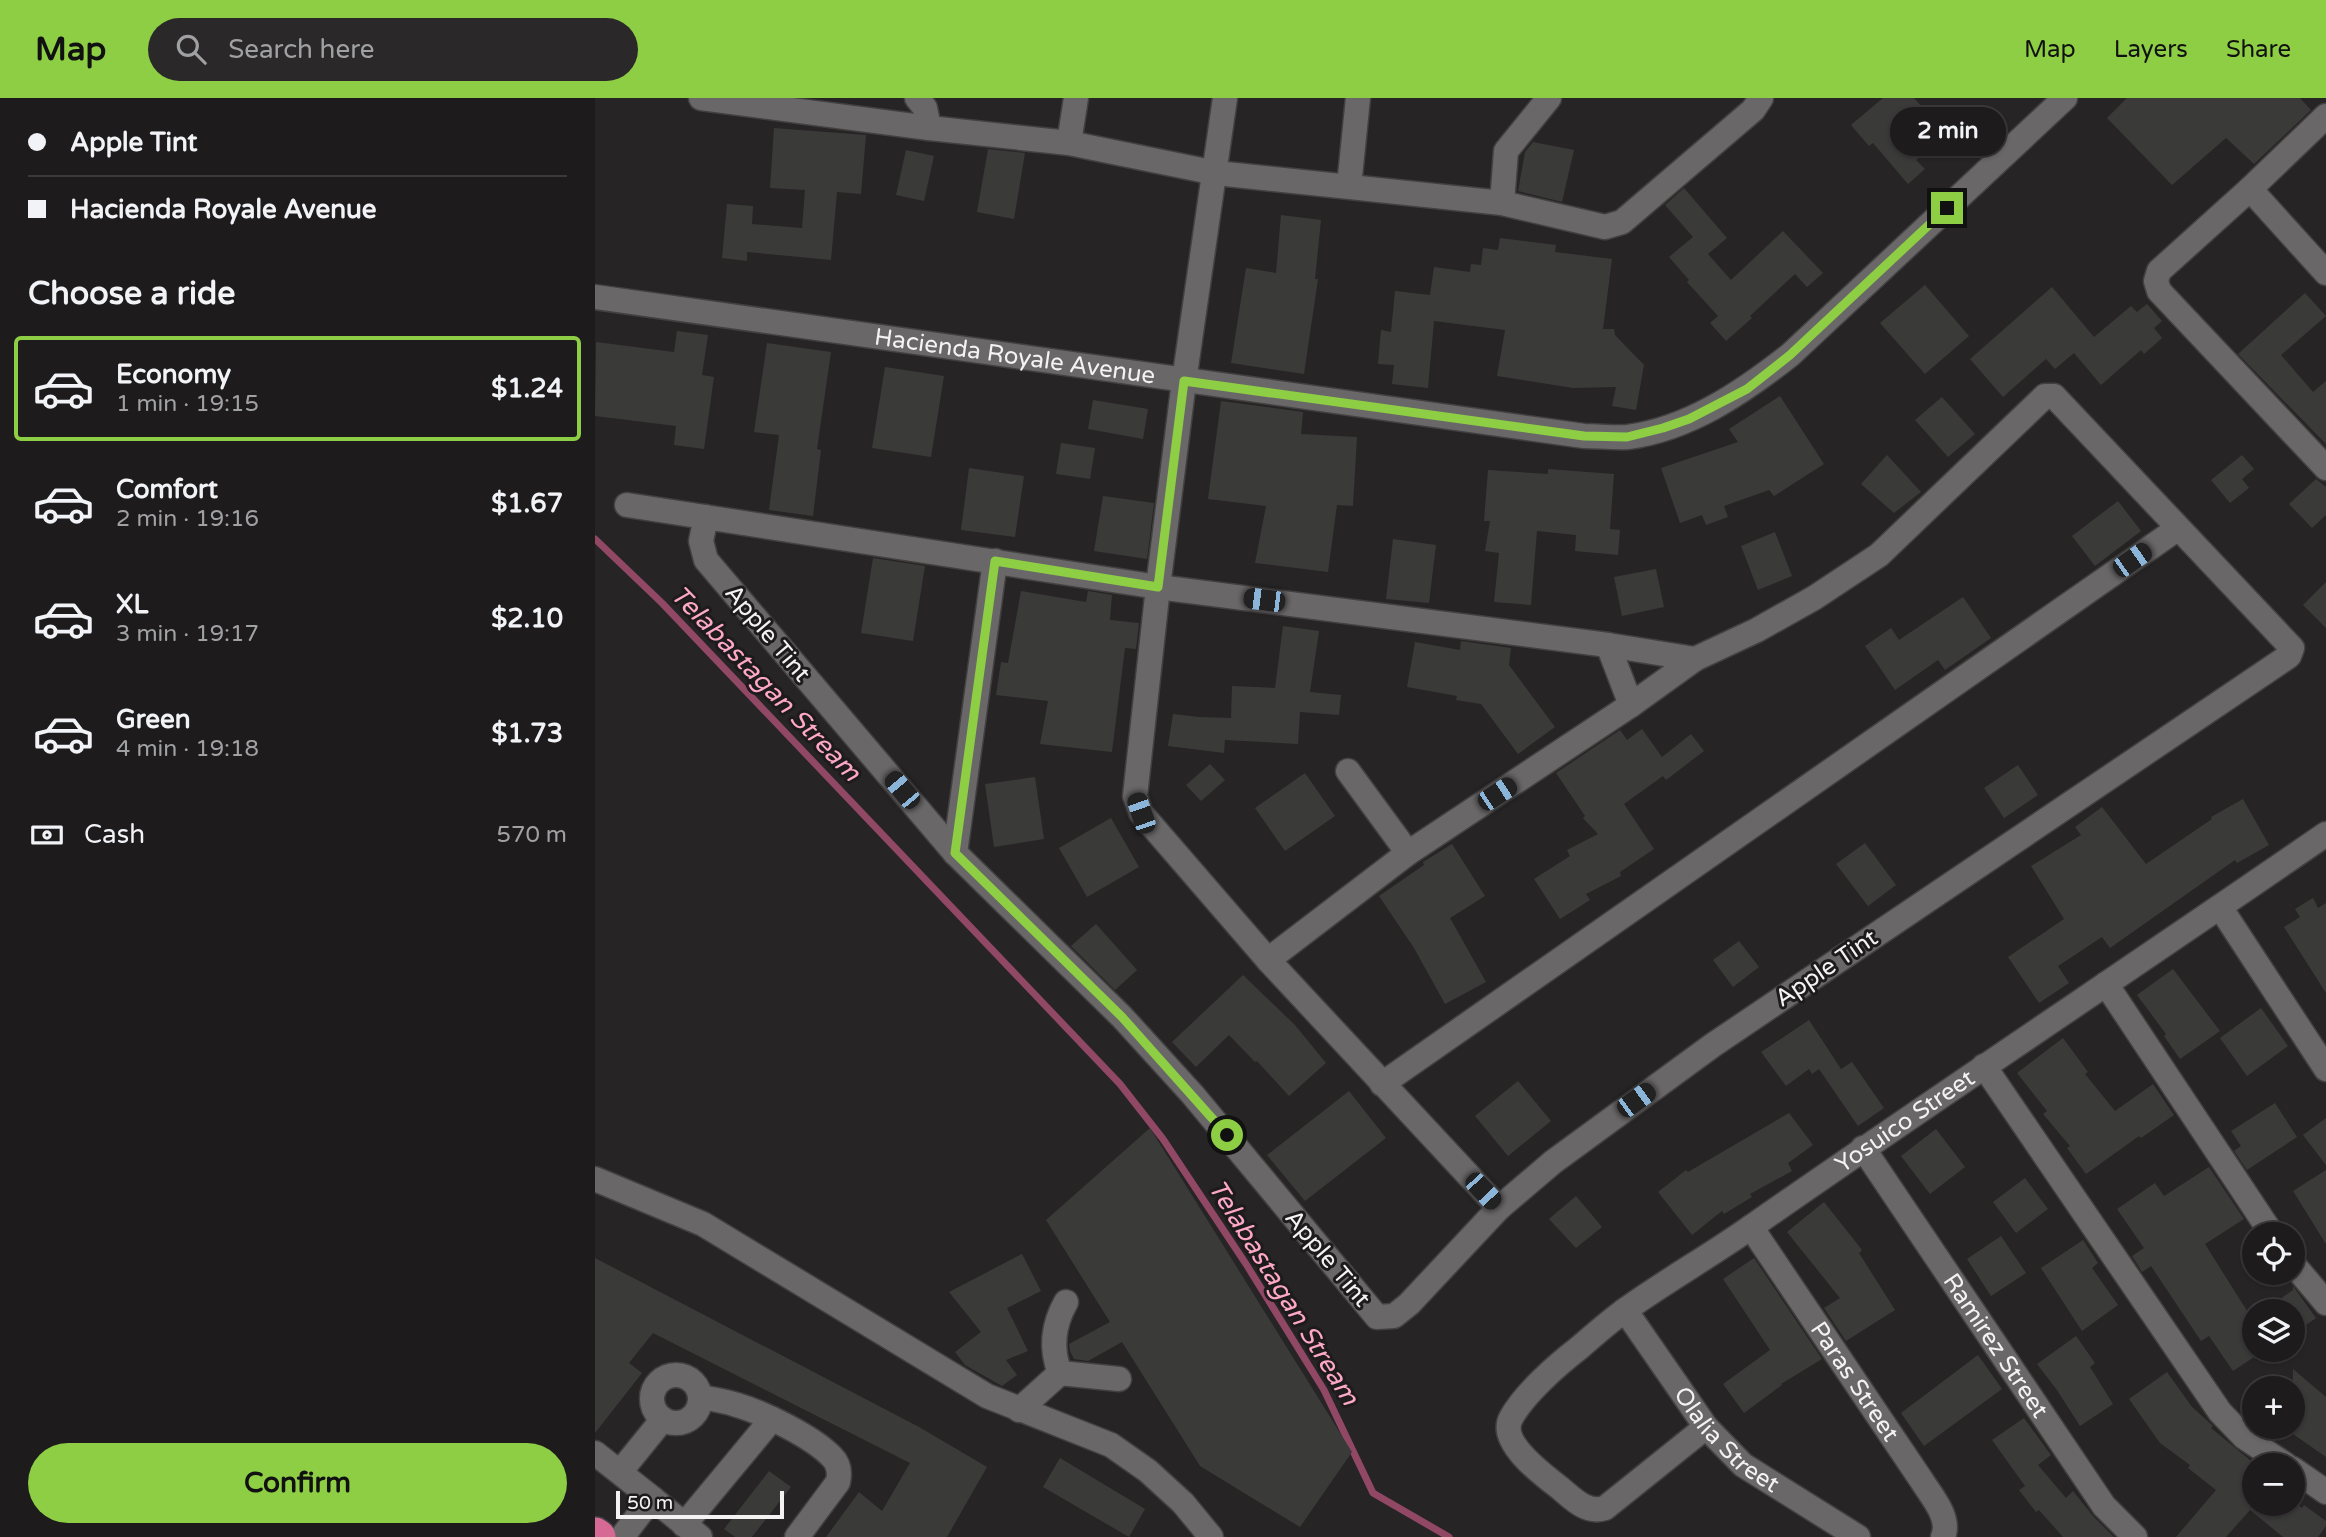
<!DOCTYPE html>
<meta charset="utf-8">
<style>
body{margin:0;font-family:"Varela Round",sans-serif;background:#2a2829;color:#f1f3f6;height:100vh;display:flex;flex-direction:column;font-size:26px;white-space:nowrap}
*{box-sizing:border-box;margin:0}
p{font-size:23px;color:#a0a1a3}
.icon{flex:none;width:38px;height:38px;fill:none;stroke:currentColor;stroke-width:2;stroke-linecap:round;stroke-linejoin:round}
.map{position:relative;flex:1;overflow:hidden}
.side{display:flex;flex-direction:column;background:#1d1b1c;width:595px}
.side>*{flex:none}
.hud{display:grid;align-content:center;height:154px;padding:0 28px;background:#1d1b1c}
.buttons{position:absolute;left:1647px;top:1124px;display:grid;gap:14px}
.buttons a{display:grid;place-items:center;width:63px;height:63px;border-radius:50%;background:#1d1b1c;box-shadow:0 2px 5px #0004,0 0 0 2px #3b393b;font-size:35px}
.scale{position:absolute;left:21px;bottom:18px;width:168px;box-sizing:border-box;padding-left:7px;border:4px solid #f4f2f2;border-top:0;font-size:19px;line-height:24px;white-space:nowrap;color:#f4f2f2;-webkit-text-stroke:5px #1e1b1c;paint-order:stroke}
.end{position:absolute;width:32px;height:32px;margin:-16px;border:9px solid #8dce44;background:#111;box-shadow:0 0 0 4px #111}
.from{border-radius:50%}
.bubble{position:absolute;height:49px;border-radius:24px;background:#1d1b1c;box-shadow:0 2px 5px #0004,0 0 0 2px #3b393b;font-size:23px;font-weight:700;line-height:49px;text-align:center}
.car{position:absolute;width:21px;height:42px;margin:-21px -10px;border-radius:9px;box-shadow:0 0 5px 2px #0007;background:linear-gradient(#222 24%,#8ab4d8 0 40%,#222 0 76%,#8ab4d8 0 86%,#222 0)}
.hud b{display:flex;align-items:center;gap:24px;height:66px;font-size:26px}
.hud b+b{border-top:2px solid #3b393b}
.hud i{width:18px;height:18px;background:#f1f3f6}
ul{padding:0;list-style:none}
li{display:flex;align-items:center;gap:21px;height:105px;margin:0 14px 10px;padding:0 14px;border:4px solid transparent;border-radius:7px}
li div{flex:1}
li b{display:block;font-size:26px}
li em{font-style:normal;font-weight:700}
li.on{border-color:#8dce44}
li>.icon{width:63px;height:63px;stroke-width:1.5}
h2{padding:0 28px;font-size:32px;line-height:84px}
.pay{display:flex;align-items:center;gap:18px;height:77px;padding:0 28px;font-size:26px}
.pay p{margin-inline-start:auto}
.action{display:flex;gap:14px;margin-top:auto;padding:14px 28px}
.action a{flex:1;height:80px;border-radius:42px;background:#8dce44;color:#111;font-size:28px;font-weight:700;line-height:80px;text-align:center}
header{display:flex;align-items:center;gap:42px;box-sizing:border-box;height:98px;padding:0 35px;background:#8dce44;color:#111}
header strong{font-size:33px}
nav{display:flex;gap:38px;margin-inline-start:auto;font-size:24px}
.search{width:490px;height:63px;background:#2a2829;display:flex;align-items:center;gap:18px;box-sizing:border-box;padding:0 24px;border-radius:38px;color:#a0a1a3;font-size:26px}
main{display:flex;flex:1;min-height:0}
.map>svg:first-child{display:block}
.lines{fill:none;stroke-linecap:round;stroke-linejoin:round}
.stream{stroke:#914865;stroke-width:7}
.building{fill:#3a3b39}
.minor-casing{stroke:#424040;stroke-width:27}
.highway-casing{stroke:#424040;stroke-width:38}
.minor{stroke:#6a6768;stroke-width:24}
.highway{stroke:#d76a95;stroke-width:35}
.route{stroke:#8dce44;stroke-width:9}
.labels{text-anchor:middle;stroke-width:6;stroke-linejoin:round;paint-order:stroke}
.street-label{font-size:24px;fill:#f4f2f2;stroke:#1e1b1c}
.water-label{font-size:26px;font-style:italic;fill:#fda8c6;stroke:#1e1b1c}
</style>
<header>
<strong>Map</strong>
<div class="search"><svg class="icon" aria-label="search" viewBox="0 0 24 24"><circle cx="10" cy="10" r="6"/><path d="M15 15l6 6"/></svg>Search here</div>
<nav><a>Map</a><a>Layers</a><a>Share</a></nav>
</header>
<main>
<section class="side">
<div class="hud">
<b><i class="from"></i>Apple Tint</b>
<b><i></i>Hacienda Royale Avenue</b>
</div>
<h2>Choose a ride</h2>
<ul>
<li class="on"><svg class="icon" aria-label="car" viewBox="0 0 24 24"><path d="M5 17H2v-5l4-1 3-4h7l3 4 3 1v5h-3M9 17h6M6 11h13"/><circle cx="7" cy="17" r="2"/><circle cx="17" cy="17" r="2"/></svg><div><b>Economy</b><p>1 min · 19:15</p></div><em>$1.24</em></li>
<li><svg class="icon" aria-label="car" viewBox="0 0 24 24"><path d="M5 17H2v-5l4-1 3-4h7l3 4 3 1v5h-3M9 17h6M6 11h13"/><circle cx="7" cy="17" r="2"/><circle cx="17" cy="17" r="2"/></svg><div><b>Comfort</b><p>2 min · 19:16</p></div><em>$1.67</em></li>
<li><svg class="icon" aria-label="car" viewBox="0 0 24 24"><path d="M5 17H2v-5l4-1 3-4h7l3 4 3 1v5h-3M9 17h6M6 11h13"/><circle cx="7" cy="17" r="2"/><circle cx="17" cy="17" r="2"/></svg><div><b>XL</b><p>3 min · 19:17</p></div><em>$2.10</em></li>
<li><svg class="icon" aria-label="car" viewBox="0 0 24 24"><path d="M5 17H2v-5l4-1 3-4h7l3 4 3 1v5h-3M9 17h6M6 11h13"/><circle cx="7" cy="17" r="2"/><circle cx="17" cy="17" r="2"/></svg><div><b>Green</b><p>4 min · 19:18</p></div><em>$1.73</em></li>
</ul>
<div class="pay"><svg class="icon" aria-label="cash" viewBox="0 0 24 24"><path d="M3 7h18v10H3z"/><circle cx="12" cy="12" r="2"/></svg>Cash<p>570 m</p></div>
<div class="action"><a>Confirm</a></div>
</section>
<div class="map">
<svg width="1731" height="1439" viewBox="0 0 1731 1439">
<rect width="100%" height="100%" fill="#272425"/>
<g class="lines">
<!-- stream -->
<path class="stream" d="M0 441 67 505 525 986 568 1041 651 1166 729 1292 778 1395 854 1439"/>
</g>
<!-- building -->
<g class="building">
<path d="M1288 0H1319L1342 26 1327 39 1336 50 1321 62 1330 71 1313 86 1278 45 1274 48 1256 27Z"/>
<path d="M1532 0H1705L1716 12 1659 66 1631 40 1577 87 1512 20Z"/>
<path d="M179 30 271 37 266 96 242 94 236 162 152 154V163L127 160 132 106 158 108 157 126 207 130 210 92 175 90Z"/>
<path d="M938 44 979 52 967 104 923 93 930 54Z"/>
<path d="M393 51 430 55 419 121 382 114Z"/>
<path d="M311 52 339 58 329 103 301 97Z"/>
<path d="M1089 90 1132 140 1113 156 1136 182 1188 133 1228 175 1212 189 1200 176 1155 218 1157 220 1131 243 1115 225 1123 218 1092 184 1094 182 1074 159 1098 139 1070 107Z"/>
<path d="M686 117 726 122 720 181H723L709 276 636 265 651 170 681 175Z"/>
<path d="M905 140 961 147 960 154 1017 161 1008 231H1019L1020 237 1049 267 1041 312 1017 308 1021 289 978 290 902 278 910 232 839 223 833 290 797 286 799 267 783 266 786 232 796 234 800 193 835 197 839 169 875 174 876 166 886 167 888 150 903 152Z"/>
<path d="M1330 187 1374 238 1330 276 1285 225Z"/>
<path d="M1457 189 1499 239 1536 208 1542 214 1552 206 1567 223 1559 230 1567 240 1549 256 1546 252 1506 287 1479 255 1460 271 1451 261 1408 299 1375 261Z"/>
<path d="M1710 195 1731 218 1686 257 1718 294 1731 283V346L1643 256Z"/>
<path d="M82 233 113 237 107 277 119 279 109 351 79 347 81 328 0 318 1 244 79 254Z"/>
<path d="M172 245 236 254 222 351 226 352 218 418 174 412 184 337 159 334Z"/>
<path d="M290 269 349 278 336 359 277 350Z"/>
<path d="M1185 298 1229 366 1179 398 1174 392 1129 408 1133 419 1111 427 1107 417 1085 425 1066 370 1143 344 1134 331Z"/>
<path d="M1347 299 1380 336 1353 359 1320 322Z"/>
<path d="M498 302 553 311 548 341 493 331Z"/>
<path d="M626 303 708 314 706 336 762 339 758 408 742 407 733 474 660 465 671 408 613 401Z"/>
<path d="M466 345 500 350 495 381 461 376Z"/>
<path d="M1292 357 1326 394 1299 415 1266 386Z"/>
<path d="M1647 357 1659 371 1647 381 1654 390 1635 405 1616 382Z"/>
<path d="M374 370 429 378 420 439 366 432Z"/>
<path d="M953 371 1019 376 1015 431 1025 432 1023 457 980 453 981 437 942 433 936 507 899 504 904 455 890 453 895 423H889L893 372 953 376Z"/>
<path d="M1721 381 1731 389V417L1717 430 1694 406Z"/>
<path d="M508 398 559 405 552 461 499 453Z"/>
<path d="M1523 403 1546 433 1500 468 1477 438Z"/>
<path d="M1180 434 1197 478 1163 492 1146 448Z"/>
<path d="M798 441 841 447 834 505 791 501Z"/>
<path d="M278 460 330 468 318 543 266 535Z"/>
<path d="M1061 471 1069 509 1027 518 1019 479Z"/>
<path d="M1731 484V530L1708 507Z"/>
<path d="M426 493 491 504 493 493 517 497 515 522 544 525 541 551 530 550 517 654 445 646 453 603 401 597 406 564 413 565Z"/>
<path d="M1368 499 1396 540 1350 572 1343 562 1300 592 1270 548 1296 530 1304 542Z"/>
<path d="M688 528 724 533 715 594 746 597 744 617 705 614 703 646 630 642 629 655 573 648 578 616 604 619 636 620 637 588 680 590Z"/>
<path d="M866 543 916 550 914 567 960 629 923 656 886 606 861 602 862 598 812 589 820 544 865 552Z"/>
<path d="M1047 631 1067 659 1096 636 1109 653 1071 682 1068 678 1029 706 1059 751 1025 774 1026 778 991 796 995 802 965 821 939 781 975 758 972 752 1003 736 988 720 990 718 961 675 1025 632 1032 642Z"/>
<path d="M615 666 630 682 606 703 591 687Z"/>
<path d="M1423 667 1443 697 1409 720 1389 690Z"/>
<path d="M710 675 740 718 690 753 660 710Z"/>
<path d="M440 679 449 741 399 749 390 686Z"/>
<path d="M1648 701 1674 747 1642 765 1640 762 1515 850 1507 839 1463 868 1474 885 1444 905 1413 859 1469 821 1436 768 1486 737 1480 729 1507 709 1551 766 1617 721 1616 719Z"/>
<path d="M516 720 544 769 492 799 464 750Z"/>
<path d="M1270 745 1301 787 1273 808 1241 766Z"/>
<path d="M857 746 890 798 855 820 891 884 850 906 819 850 784 798 829 767 828 764Z"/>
<path d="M1718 800 1723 810 1731 805V895L1689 829 1705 819 1700 811Z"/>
<path d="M501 826 542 872 520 892 476 848Z"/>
<path d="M1144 843 1164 869 1138 889 1118 862Z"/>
<path d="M1578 871 1625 933 1585 961 1569 938 1571 936 1542 897Z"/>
<path d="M648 877 700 927 731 965 694 998 662 963 660 964 634 937 601 969 577 944Z"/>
<path d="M1666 910 1693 948 1652 978 1625 940Z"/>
<path d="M1214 922 1246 971 1257 964 1289 1010 1263 1028 1224 971 1217 976 1214 971 1191 988 1166 954Z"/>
<path d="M1468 940 1493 974 1490 976 1520 1013 1558 986 1579 1017 1546 1040 1544 1038 1491 1076 1472 1050 1475 1048 1448 1016 1452 1013 1422 975Z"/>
<path d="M923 983 956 1023 913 1058 880 1018Z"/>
<path d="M754 993 791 1040 710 1103 672 1057Z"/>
<path d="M1680 1005 1702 1039 1652 1072 1639 1053 1646 1048 1636 1033Z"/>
<path d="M1194 1015 1218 1047 1193 1065 1197 1073 1155 1096 1157 1099 1129 1116 1127 1113 1097 1137 1063 1094 1091 1072 1093 1074Z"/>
<path d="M1731 1020V1067L1708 1037Z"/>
<path d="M555 1030 757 1354 705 1429 605 1368 527 1244 493 1263 479 1261 475 1253 474 1246 515 1224 451 1122Z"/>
<path d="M1341 1031 1370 1069 1335 1096 1306 1058Z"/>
<path d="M1614 1069 1649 1121 1610 1146 1659 1224V1259L1638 1273 1614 1238 1606 1243 1556 1168 1547 1174 1537 1158 1549 1150 1522 1111 1560 1085 1569 1098Z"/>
<path d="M1731 1072V1146L1698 1093Z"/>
<path d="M1430 1080 1453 1111 1421 1135 1398 1104Z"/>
<path d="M981 1098 1007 1129 981 1150 954 1121Z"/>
<path d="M1229 1104 1267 1152 1264 1155 1300 1212 1251 1243 1229 1210 1245 1200 1192 1134Z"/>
<path d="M1406 1138 1431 1175 1396 1198 1372 1161Z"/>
<path d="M1488 1142 1503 1165 1497 1170 1523 1207 1487 1233 1446 1170Z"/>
<path d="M427 1156 446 1193 412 1210 433 1253 411 1262 422 1277 407 1288 370 1267 360 1254 386 1234 354 1194Z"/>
<path d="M0 1160 324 1329 392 1369 352 1439H231L264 1394 287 1413 315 1365 58 1235 34 1265 47 1275 0 1335Z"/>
<path d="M1159 1160 1227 1261 1186 1286 1187 1287 1149 1315 1128 1286 1175 1252 1128 1181Z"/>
<path d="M1698 1188 1721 1220 1698 1236V1213H1668L1698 1192Z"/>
<path d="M1481 1238 1500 1265 1495 1269 1518 1306 1485 1328 1462 1292 1442 1266Z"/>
<path d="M1383 1257 1407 1291 1329 1348 1306 1315Z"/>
<path d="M1698 1271 1731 1299V1359L1698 1336Z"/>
<path d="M1572 1274 1597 1309 1618 1328 1616 1330 1661 1367H1654L1659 1371V1405H1701L1707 1410 1709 1407 1731 1423V1428L1723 1439H1688L1655 1412 1631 1439H1581L1621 1392 1593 1370 1595 1367 1565 1345 1534 1301Z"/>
<path d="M1429 1320 1456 1357 1443 1367 1471 1400 1478 1393 1498 1418 1519 1439H1468L1444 1412 1441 1414 1424 1392 1430 1388 1397 1342Z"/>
<path d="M465 1360 550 1411 534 1439 448 1389Z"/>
<path d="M174 1373 196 1389 157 1439H140L129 1431Z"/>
</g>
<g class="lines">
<!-- minor casing -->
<g class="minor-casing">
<g id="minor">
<path d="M106 0 334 30 474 45 621 75 907 105 1010 129 1027 124 1158 12 1166 0"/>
<path d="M322 0 330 10 334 30"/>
<path d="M630 0 589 283 563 489 540 698 546 715 673 862 904 1110"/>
<path d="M1731 18 1655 91 1564 173 1561 183 1564 193 1731 370"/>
<path d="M474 45 481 0"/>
<path d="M754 88 763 0"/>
<path d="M1655 91 1731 175"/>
<path d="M907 105 911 53 954 0"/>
<path id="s1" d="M0 199 989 338C1003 338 1019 340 1033 339 1094 331 1148 294 1195 257L1470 0"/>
<path d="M32 407 563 489 1013 547 1100 561 1162 532 1219 500 1284 457 1450 298H1459L1697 550 1694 558 1118 947 958 1064 904 1110 814 1206 799 1218 782 1219 598 997 527 919 360 755 111 462 106 443 111 419"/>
<path d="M1013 547 1036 607"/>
<path d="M753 673 813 755"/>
<path d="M360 755 400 463"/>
<path d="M1625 809 1731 971"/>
<path d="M673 862 813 755 1036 607 1100 561"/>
<path d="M1511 886 1677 1136"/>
<path d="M1389 968 1625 1314 1649 1339 1691 1367"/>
<path d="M787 986 1582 431"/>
<path id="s2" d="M1268 1050 1509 1408 1540 1439"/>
<path d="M0 1081 108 1126 392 1298 516 1347 553 1373 588 1405 616 1439"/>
<path id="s3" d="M1156 1129 1327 1383C1337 1399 1356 1420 1348 1439"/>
<path d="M1698 1166 1731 1205"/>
<path id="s4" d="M1030 1212 1111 1329 1148 1367 1263 1439"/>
<path d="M465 1275C455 1250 458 1227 471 1204"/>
<circle cx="81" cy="1301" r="24"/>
<path d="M105 1299C118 1301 130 1303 142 1307 169 1315 218 1339 237 1359 244 1366 245 1375 243 1384L202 1439"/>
<path d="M424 1312 465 1275 524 1281"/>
<path id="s5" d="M1111 1329 1010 1410C992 1416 978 1401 965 1390 948 1377 903 1344 916 1320 929 1296 962 1267 984 1250 1000 1236 1016 1222 1033 1210 1074 1181 1118 1156 1159 1127 1348 995 1541 867 1731 736"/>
<path d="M0 1355 57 1400"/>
<path d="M1698 1371 1731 1394"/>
<path d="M25 1374 68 1321"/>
<path d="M89 1427 177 1321"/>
<path d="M27 1439 57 1400 105 1439"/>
</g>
</g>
<!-- highway casing -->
<g class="highway-casing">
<path id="highway" d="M0 1437 3 1439"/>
</g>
<!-- minor -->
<use href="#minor" class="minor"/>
<!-- highway -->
<use href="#highway" class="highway"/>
</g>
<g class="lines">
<!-- route -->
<path class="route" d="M632 1037 527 919 360 755 400 463 563 489 589 283 989 338 1032 339 1068 330 1094 321 1152 291 1195 257 1352 110"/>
</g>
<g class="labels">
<!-- street labels -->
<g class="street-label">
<text dy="8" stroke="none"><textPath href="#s1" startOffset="424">Hacienda Royale Avenue</textPath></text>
<text transform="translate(173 535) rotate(50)" y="8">Apple Tint</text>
<text transform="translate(1231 870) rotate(-34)" y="8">Apple Tint</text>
<text dy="8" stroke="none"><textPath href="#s5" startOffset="768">Yosuico Street</textPath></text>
<text transform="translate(733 1160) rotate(50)" y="8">Apple Tint</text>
<text dy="8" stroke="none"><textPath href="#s2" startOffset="238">Ramirez Street</textPath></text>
<text dy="8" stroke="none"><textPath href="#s3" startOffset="186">Paras Street</textPath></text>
<text dy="8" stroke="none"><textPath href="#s4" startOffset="166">Olalia Street</textPath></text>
</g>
<!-- water labels -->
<g class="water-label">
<text transform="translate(171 585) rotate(46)" y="9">Telabastagan Stream</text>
<text transform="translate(689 1194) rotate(58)" y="9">Telabastagan Stream</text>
</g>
</g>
</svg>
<div class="buttons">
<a><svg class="icon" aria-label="locate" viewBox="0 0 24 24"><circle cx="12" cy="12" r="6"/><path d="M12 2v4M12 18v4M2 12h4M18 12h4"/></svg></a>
<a><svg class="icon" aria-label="layers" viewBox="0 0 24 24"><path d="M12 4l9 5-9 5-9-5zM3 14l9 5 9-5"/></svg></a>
<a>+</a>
<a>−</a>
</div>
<div class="scale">50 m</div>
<i class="end from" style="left:632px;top:1037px"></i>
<i class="end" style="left:1352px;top:110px"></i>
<div class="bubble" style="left:1295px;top:9px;width:116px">2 min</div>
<i class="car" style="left:1537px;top:462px;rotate:55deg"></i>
<i class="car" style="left:669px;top:502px;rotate:277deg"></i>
<i class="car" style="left:307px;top:692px;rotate:320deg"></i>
<i class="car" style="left:902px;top:696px;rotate:57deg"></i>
<i class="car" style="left:546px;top:715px;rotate:341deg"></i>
<i class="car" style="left:1041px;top:1002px;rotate:54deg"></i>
<i class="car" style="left:888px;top:1093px;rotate:137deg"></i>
</div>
</main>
